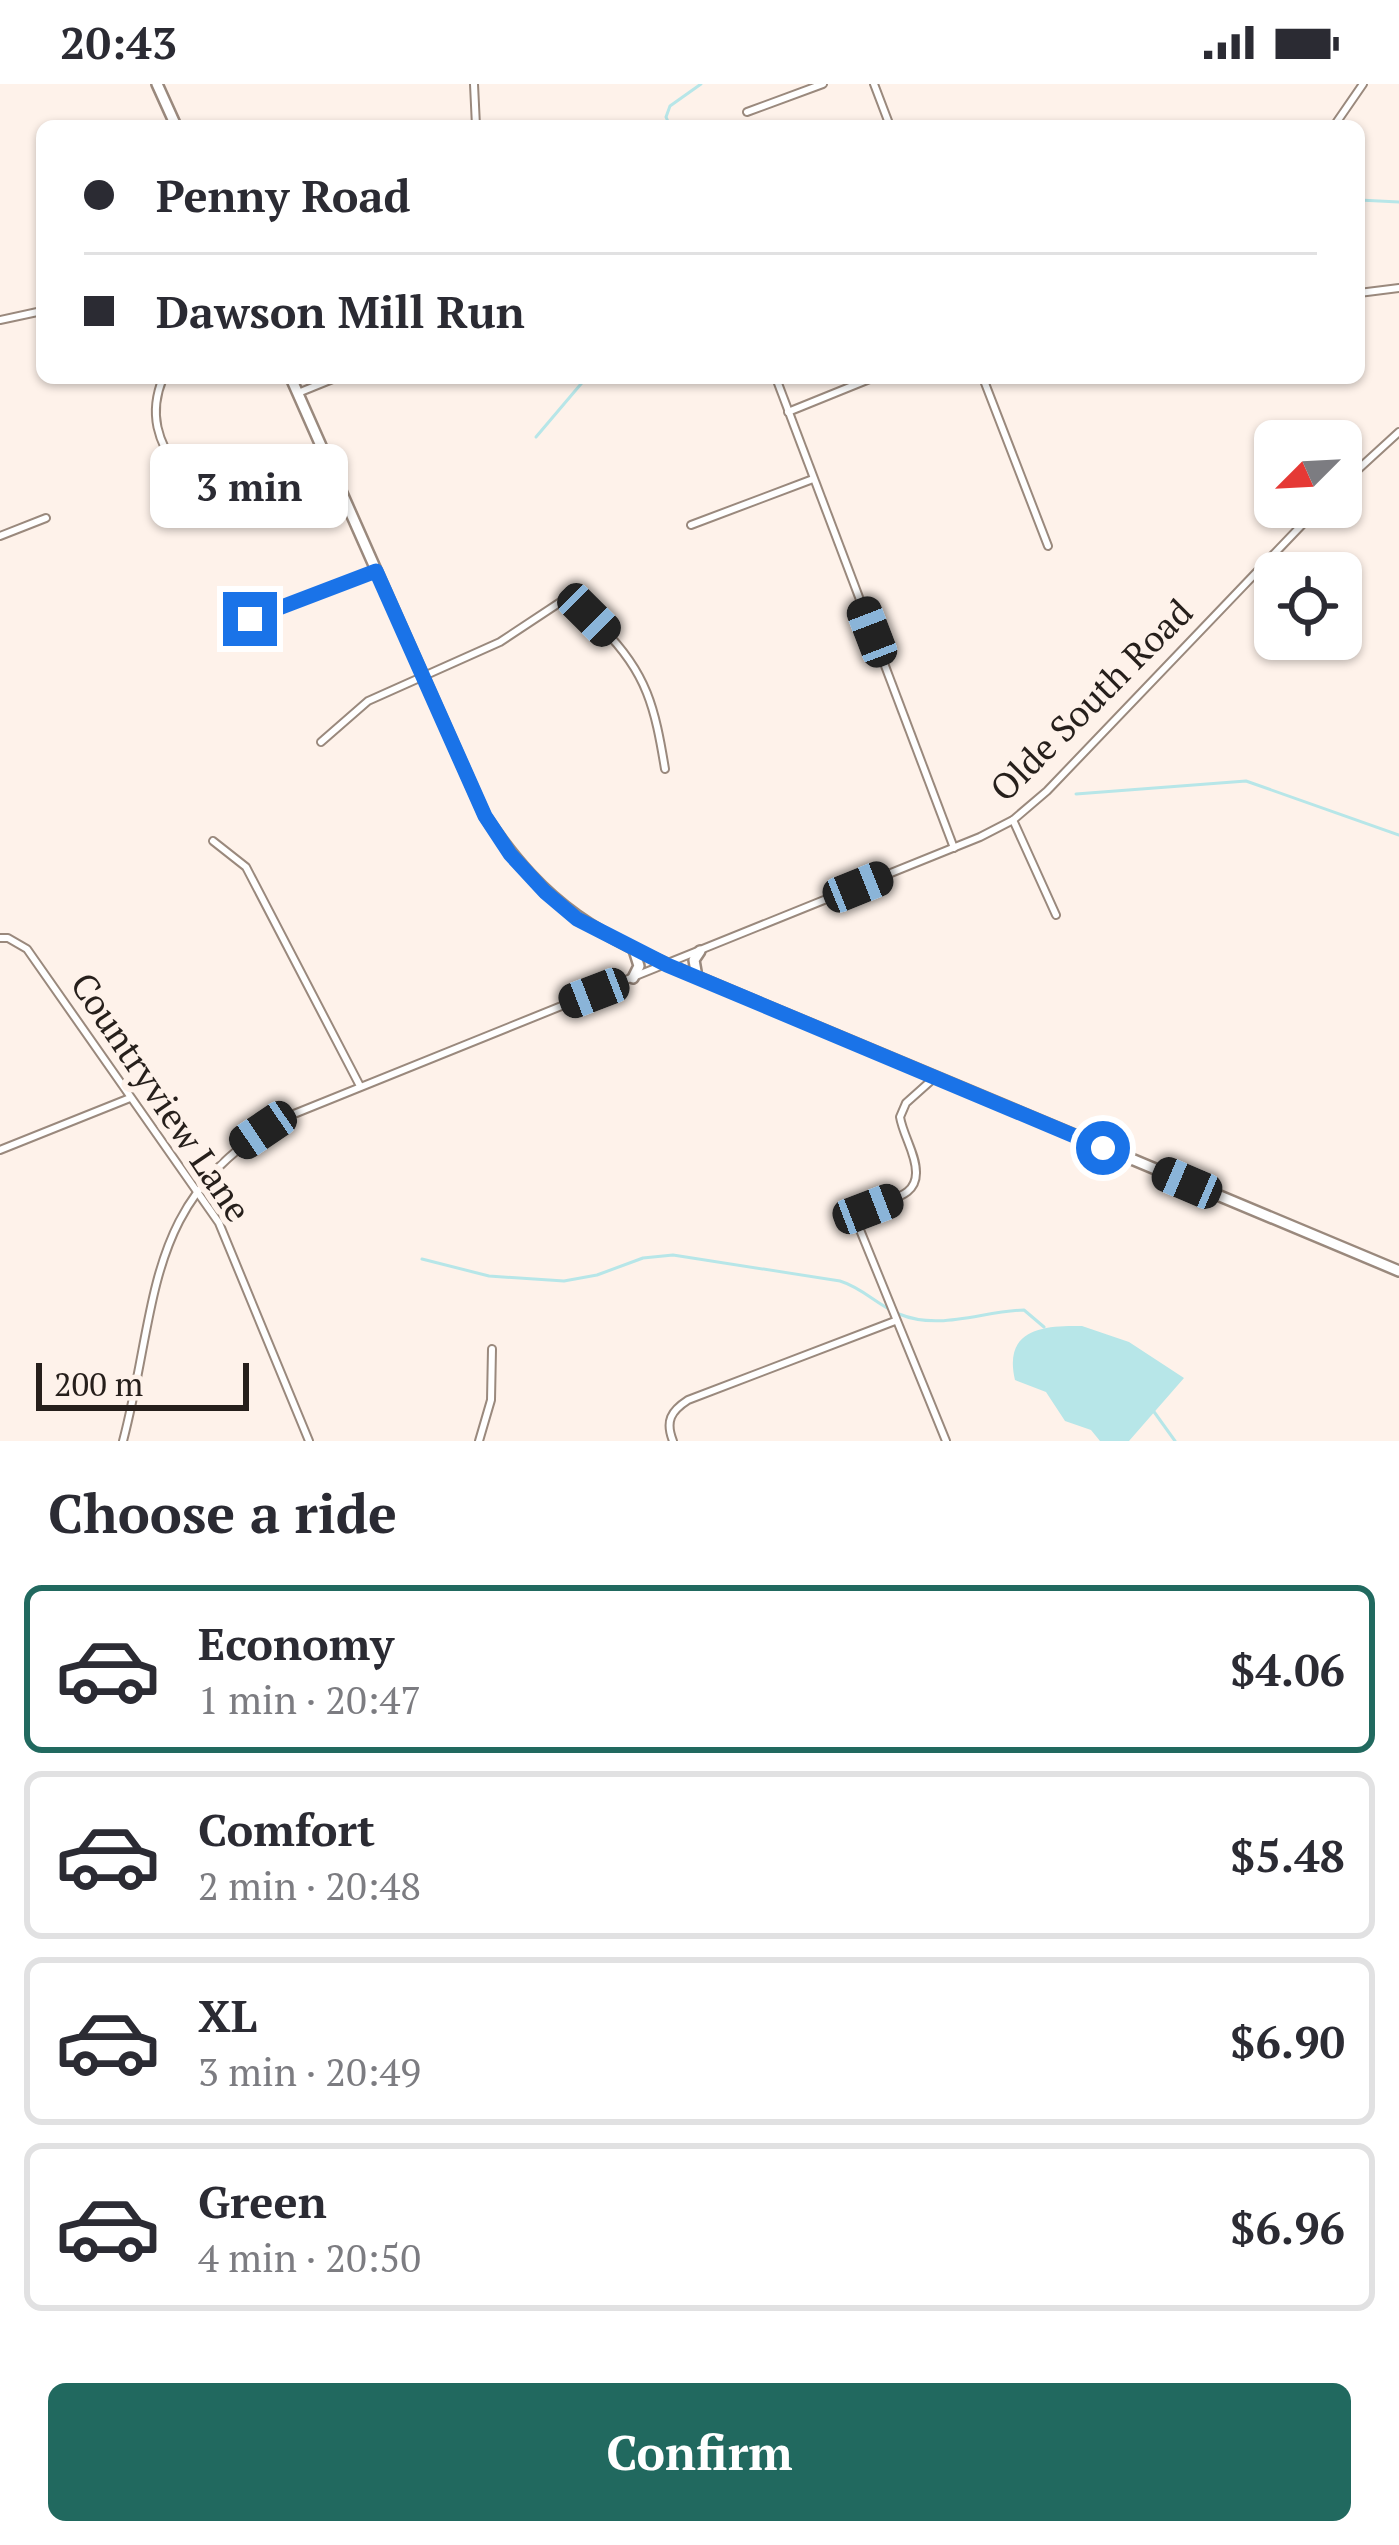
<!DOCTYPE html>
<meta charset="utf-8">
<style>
body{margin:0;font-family:"PT Serif",serif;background:#f2f2f3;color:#2b2b33;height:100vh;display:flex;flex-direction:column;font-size:45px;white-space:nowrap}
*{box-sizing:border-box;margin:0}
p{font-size:39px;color:#7c7c81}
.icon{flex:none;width:66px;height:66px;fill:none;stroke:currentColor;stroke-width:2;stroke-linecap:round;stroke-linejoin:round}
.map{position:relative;height:1357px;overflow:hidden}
.sheet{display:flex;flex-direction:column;background:#fff;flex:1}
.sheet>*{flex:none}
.banner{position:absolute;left:36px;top:36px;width:1329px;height:264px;border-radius:18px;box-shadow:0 3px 9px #0004;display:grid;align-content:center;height:264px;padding:0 48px;background:#fff}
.needle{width:78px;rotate:246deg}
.fabs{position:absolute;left:1254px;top:336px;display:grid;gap:24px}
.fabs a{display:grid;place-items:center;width:108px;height:108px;border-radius:18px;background:#fff;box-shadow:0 3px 9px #0004;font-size:60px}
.scale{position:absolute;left:36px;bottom:30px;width:213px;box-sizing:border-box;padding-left:12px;border:6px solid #261f1b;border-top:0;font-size:33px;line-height:42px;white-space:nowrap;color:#261f1b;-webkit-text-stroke:9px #fef2ea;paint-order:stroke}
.end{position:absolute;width:54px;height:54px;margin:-27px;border:15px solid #1a73e8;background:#fff;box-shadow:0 0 0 6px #fff}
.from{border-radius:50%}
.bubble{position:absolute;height:84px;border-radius:18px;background:#fff;box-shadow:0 3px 9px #0004;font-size:39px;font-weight:700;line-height:84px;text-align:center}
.car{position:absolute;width:36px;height:72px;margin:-36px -18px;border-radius:15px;box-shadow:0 0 9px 3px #0007;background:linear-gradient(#222 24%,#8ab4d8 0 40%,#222 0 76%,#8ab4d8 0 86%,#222 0)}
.banner b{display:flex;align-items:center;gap:42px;height:114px;font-size:45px}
.banner b+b{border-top:3px solid #e1e1e2}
.banner i{width:30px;height:30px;background:#2b2b33}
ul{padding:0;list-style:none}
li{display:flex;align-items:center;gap:36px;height:168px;margin:0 24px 18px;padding:0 24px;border:6px solid #e1e1e2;border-radius:18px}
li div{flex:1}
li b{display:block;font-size:45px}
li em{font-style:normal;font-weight:700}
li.active{border-color:#21695f}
li>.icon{width:108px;height:108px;stroke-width:1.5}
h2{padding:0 48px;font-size:54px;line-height:144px}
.cta{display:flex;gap:24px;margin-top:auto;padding:24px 48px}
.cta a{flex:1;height:138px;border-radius:18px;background:#21695f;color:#fff;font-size:48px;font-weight:700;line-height:138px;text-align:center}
.status{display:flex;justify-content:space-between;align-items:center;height:84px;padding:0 60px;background:#fff;direction:ltr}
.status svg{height:33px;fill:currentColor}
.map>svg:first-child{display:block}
.water{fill:#b7e6e8}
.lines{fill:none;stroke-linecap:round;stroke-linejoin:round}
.stream{stroke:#b7e6e8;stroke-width:3}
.street-casing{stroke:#9a897d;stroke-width:10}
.secondary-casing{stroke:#9a897d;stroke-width:14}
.street{stroke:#fff;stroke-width:6}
.secondary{stroke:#fff;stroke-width:9}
.route{stroke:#1a73e8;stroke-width:15}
.labels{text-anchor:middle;stroke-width:12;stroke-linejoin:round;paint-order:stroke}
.street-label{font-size:36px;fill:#261f1b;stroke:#fef2ea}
</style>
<div class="status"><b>20:43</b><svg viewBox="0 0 49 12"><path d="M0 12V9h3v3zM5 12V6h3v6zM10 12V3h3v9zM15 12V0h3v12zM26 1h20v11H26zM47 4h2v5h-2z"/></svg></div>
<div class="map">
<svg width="1399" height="1357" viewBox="0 0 1399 1357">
<rect width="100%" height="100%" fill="#fef2ea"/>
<!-- water -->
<path class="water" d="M1082 1242 1129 1258 1184 1294 1129 1357H1100L1091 1346 1065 1337 1046 1308 1015 1296C1003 1245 1043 1241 1082 1242Z"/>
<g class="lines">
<!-- stream -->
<g class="stream">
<path d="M670 42 666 33 670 22 701 0"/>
<path d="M1359 116 1399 118"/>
<path d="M536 353 586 294"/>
<path d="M1076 710 1246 697 1399 751"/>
<path d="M422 1175 489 1192 564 1197 597 1191 643 1174 673 1171 840 1197C863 1204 877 1221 899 1230 940 1247 982 1227 1024 1226L1044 1243"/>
<path d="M1152 1325 1175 1357"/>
</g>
<!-- street casing -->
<g class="street-casing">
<g id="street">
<path d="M474 0 476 42"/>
<path d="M874 0 890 42"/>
<path d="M747 28 823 0"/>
<path d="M1334 42 1363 0"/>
<path d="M1359 209 1399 204"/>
<path d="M0 236 42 227"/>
<path d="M163 294C148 330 158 358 179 388"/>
<path d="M776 294 954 764"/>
<path d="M983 294 1048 462"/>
<path d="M298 309 335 294"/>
<path d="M788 328 872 294"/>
<path d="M1341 401 1399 348"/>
<path d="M691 441 813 395"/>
<path d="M0 452 46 434"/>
<path d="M231 528 250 535 375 487"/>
<path d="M321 658 368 617 500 558 565 515C581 520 591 533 603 545 647 589 655 624 665 685"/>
<path d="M1013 736 1056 831"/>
<path d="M213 757 246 783 360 1002"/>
<path d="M0 854H8L27 865 219 1139 309 1357"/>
<path d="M934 994 906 1019 900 1033C903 1051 916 1070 916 1088 917 1123 865 1111 858 1141L946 1357"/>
<path d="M0 1066 130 1014"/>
<path d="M123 1357C160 1216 142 1112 289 1032L980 753 1013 736 1047 707 1319 423"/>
<path d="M479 1357 491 1316 492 1265"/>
<path d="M673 1357C665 1337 671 1327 688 1316L895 1237"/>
</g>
</g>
<!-- secondary casing -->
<g class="secondary-casing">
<g id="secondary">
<path d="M157 0 176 42"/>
<path d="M291 294 485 732C547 825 598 851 697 893L1399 1187"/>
<path d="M697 893 694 876 700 867"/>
<path d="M633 894 639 882 634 866"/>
</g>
</g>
<!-- street -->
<use href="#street" class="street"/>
<!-- secondary -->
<use href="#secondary" class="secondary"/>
</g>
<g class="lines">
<!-- route -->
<path class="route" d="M250 535 376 487 485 732 510 770 545 808 577 835 667 881 1103 1064"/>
</g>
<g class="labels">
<!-- street labels -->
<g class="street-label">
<text transform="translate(1091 616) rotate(-45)" y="13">Olde South Road</text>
<text transform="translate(161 1013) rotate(56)" y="13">Countryview Lane</text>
</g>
</g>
</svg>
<div class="fabs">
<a><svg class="needle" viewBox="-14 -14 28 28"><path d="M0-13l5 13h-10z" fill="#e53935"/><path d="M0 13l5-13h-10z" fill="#7c7c81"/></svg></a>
<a><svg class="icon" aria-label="locate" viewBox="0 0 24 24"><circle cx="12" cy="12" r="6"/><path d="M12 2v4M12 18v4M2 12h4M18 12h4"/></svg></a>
</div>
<div class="scale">200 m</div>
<i class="end from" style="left:1103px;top:1064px"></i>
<i class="end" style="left:250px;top:535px"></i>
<div class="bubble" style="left:150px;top:360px;width:198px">3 min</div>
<i class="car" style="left:589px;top:531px;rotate:135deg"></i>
<i class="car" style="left:872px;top:548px;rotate:339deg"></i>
<i class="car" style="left:858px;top:803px;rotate:68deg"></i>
<i class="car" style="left:594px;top:909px;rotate:249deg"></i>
<i class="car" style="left:263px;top:1046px;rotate:236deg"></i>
<i class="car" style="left:1187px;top:1099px;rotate:293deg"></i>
<i class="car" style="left:868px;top:1125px;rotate:69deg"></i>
<div class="banner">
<b><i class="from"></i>Penny Road</b>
<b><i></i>Dawson Mill Run</b>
</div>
</div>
<section class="sheet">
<h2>Choose a ride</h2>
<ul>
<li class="active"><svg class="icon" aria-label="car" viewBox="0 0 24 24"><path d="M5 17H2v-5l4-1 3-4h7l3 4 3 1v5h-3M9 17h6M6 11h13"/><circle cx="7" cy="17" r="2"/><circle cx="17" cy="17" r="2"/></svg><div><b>Economy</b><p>1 min · 20:47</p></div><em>$4.06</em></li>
<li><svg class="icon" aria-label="car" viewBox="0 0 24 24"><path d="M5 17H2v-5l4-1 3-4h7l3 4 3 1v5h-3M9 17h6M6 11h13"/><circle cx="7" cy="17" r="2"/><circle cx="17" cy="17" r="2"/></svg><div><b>Comfort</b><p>2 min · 20:48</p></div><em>$5.48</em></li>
<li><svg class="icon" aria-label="car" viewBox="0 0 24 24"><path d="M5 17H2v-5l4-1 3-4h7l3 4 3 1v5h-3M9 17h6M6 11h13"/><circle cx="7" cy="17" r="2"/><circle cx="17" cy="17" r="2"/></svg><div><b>XL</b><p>3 min · 20:49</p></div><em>$6.90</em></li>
<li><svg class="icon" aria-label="car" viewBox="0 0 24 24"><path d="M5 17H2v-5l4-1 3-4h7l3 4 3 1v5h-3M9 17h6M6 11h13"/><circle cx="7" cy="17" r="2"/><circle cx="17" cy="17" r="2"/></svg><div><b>Green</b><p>4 min · 20:50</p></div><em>$6.96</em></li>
</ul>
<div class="cta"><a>Confirm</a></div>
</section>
